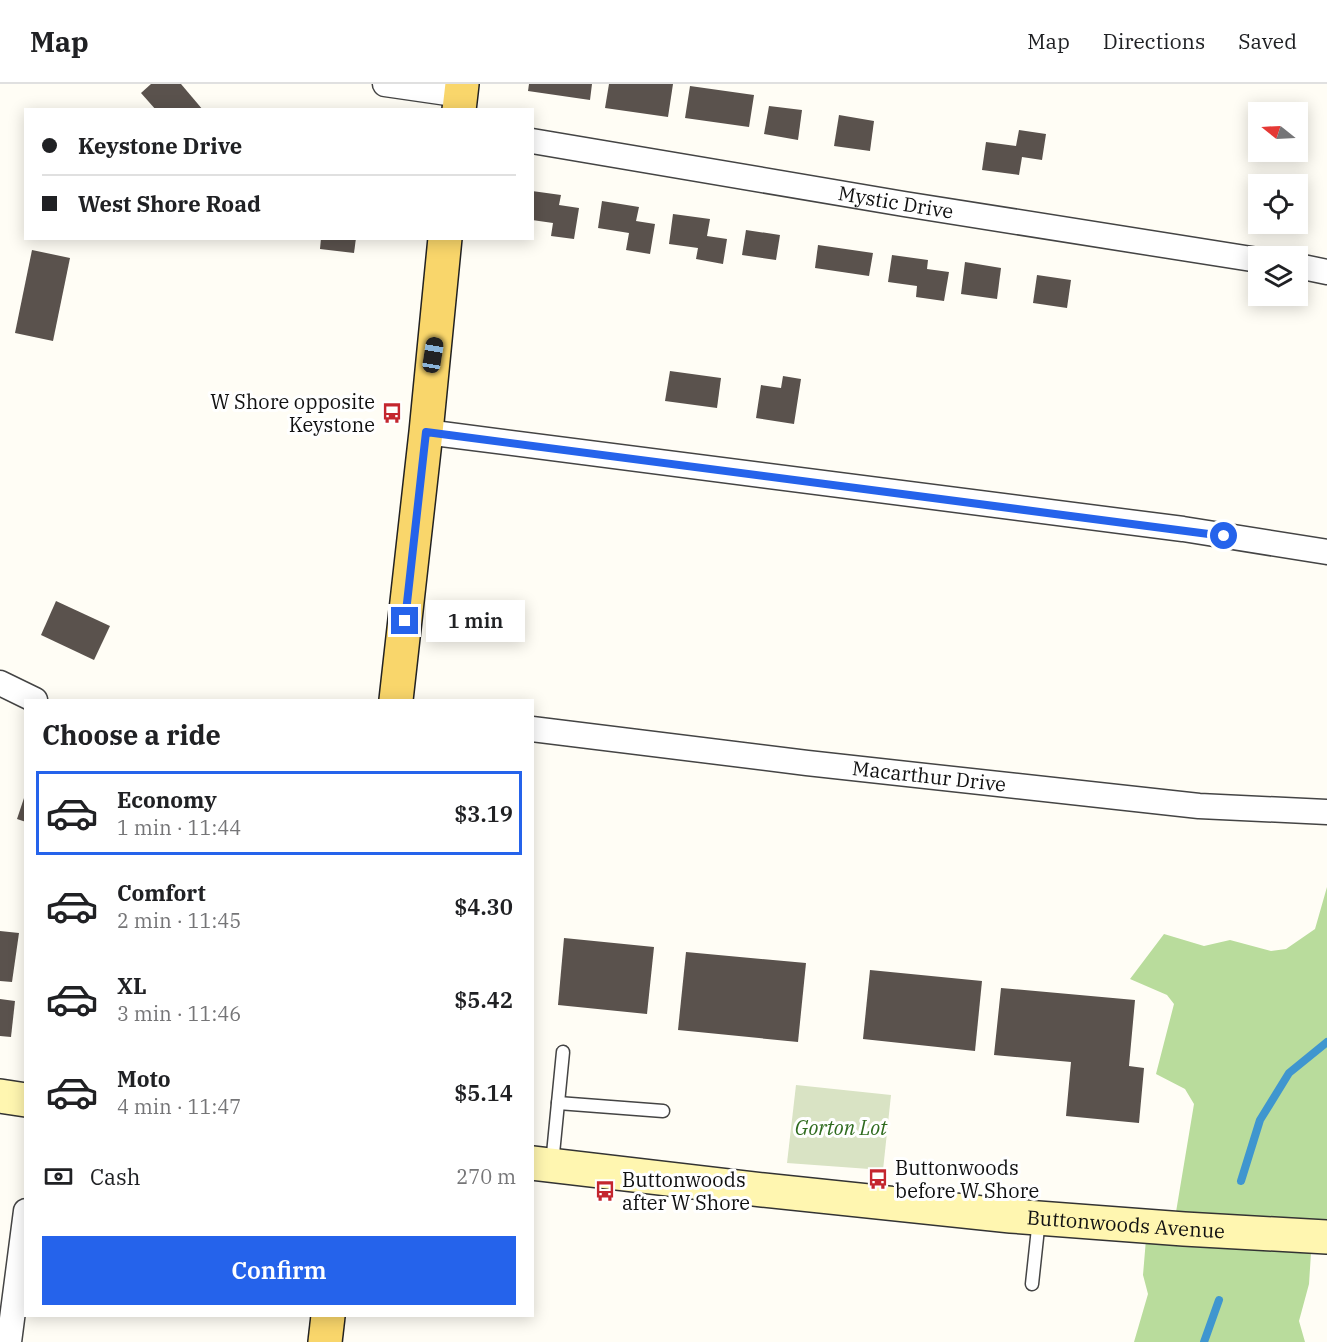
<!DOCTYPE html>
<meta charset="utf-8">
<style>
body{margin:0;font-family:"IBM Plex Serif",serif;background:#f6f6f6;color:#202124;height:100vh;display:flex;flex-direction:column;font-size:22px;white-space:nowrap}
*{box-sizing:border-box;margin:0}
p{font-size:20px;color:#757577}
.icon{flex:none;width:33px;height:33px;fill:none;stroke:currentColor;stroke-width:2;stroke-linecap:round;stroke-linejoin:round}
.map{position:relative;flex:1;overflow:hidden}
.details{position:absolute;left:24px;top:615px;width:510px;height:618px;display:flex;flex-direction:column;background:#fff;border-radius:0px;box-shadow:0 3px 15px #0003}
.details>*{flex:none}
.guide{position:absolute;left:24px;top:24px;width:510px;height:132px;border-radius:0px;box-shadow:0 3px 15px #0003;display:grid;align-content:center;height:132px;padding:0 18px;background:#fff}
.needle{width:39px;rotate:288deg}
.fabs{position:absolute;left:1248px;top:18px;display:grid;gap:12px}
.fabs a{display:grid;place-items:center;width:60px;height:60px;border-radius:0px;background:#fff;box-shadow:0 3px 15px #0003;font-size:30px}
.end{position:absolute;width:27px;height:27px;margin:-14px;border:8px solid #2563eb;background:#fff;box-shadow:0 0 0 3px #fff}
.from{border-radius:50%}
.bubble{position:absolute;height:42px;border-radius:0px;background:#fff;box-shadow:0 3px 15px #0003;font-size:20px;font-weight:600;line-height:42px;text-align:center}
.car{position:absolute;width:18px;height:36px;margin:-18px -9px;border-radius:8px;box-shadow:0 0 4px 2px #0007;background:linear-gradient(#222 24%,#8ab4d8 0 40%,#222 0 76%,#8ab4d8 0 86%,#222 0)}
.guide b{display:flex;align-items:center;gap:21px;height:57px;font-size:22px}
.guide b+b{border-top:2px solid #e0e0e0}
.guide i{width:15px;height:15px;background:#202124}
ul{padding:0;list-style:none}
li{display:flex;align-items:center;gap:18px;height:84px;margin:0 12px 9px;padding:0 6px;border:3px solid transparent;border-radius:0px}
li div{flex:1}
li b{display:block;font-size:22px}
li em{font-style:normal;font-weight:600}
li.on{border-color:#2563eb}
li>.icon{width:54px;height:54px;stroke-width:1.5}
h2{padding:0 18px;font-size:27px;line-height:72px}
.pay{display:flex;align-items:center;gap:15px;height:66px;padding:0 18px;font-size:22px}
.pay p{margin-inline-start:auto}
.primary-button{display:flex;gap:12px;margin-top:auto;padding:12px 18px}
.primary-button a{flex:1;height:69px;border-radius:0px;background:#2563eb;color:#fff;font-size:24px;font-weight:600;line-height:69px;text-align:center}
header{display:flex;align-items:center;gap:36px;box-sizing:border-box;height:84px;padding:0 30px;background:#fff;border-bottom:2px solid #e0e0e0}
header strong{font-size:28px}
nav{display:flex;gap:33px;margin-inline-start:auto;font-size:21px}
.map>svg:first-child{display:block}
.forest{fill:#b9dc9c}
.cemetery{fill:#d9e3c4}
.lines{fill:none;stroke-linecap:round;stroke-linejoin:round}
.stream{stroke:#3f96cf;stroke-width:8}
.building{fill:#5a524d}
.lane-casing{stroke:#444;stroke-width:15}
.street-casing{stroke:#444;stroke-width:27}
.secondary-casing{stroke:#333;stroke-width:36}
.primary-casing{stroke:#222;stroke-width:36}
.lane{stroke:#fff;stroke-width:12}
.street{stroke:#fff;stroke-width:24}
.secondary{stroke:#fff6b0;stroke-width:33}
.primary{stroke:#f9d66b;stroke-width:33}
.route{stroke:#2563eb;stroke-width:8}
.labels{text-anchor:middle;stroke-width:6;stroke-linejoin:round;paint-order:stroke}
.street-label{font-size:20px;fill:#111;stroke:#fff}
.poi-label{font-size:20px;fill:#111;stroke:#fff;text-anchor:start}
.park-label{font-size:20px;font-style:italic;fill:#2f6b1f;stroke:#fff}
</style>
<header>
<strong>Map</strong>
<nav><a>Map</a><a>Directions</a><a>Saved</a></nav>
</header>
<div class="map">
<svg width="1327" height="1258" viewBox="0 0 1327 1258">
<rect width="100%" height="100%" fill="#fffdf5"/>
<!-- forest -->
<path class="forest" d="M1327 803V1151L1312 1153 1309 1200 1299 1237 1305 1258H1134L1148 1210 1143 1191 1147 1143 1174 1140 1194 1020 1185 1005 1156 990 1174 920 1167 911 1130 895 1164 850 1204 862 1230 856 1271 867 1286 865 1315 845Z"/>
<!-- cemetery -->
<path class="cemetery" d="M796 1001 891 1011 883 1086 787 1079Z"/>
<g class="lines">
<!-- stream -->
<g class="stream">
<path d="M1241 1097 1260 1036 1289 989 1327 958"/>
<path d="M1204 1258 1219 1216"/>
</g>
</g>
<!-- building -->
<g class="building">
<path d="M151 0H181L203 26H156L141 9Z"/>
<path d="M529 0H592L590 16 528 7Z"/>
<path d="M609 0H673L668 33 605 24Z"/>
<path d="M690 2 754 11 749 43 685 34Z"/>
<path d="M769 22 802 26 798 56 764 50Z"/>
<path d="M839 31 874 37 870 67 834 62Z"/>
<path d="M1019 46 1046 50 1042 76 1022 73 1019 91 982 86 986 58 1016 62Z"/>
<path d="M532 107 561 111 559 121 579 124 574 155 551 152 553 139 532 136Z"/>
<path d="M602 117 639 123 636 137 655 140 650 170 626 166 629 149 598 144Z"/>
<path d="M673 130 710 135 707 152 727 155 723 180 696 175 698 164 669 160Z"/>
<path d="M746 146 780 151 776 176 742 171Z"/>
<path d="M321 154H356L354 169 320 165Z"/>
<path d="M818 161 873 169 869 192 815 184Z"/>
<path d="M32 166 70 174 53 257 15 249Z"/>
<path d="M892 171 928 176 927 185 949 188 944 217 916 213 917 202 888 198Z"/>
<path d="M965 178 1001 184 997 215 961 210Z"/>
<path d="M1037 191 1071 196 1067 224 1033 219Z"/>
<path d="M670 287 721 294 717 324 665 317Z"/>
<path d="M783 292 801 295 794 340 756 334 761 301 781 304Z"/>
<path d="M56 517 110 542 94 576 41 551Z"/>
<path d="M25 711H26V738L17 735Z"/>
<path d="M0 847 19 849 12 898 0 897Z"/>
<path d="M564 854 654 863 647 930 558 921Z"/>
<path d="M686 868 806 879 798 958 678 946Z"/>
<path d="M870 886 982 897 975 967 863 955Z"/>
<path d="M1001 904 1135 916 1129 982 1144 984 1139 1039 1066 1032 1071 978 994 971Z"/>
<path d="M0 915 15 917 11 953 0 952Z"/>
</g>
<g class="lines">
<!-- lane casing -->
<g class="lane-casing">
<g id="lane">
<path d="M558 1019 663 1027"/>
<path d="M552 1080 563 968"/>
<path d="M1032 1200 1039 1135"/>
</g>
</g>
<!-- street casing -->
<g class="street-casing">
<g id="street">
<path d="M385 0 461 11"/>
<path id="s1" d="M532 57 904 120 1258 176"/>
<path d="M1298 182 1327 188"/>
<path d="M426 348 1183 445 1327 468"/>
<path d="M0 599 35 616"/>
<path id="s2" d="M532 645 807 679 1199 722 1327 728"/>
<path d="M9 1258 26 1127"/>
</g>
</g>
<!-- secondary casing -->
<g class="secondary-casing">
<g id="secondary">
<path d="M0 1012 26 1016"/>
<path id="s3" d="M532 1079 763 1106 1011 1132 1184 1145 1327 1153"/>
</g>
</g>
<!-- primary casing -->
<g class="primary-casing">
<g id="primary">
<path d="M459 26 462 0"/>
<path d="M396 616 426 348 445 154"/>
<path d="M325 1258 328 1232"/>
</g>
</g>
<!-- lane -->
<use href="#lane" class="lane"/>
<!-- street -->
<use href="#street" class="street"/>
<!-- secondary -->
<use href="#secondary" class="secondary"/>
<!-- primary -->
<use href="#primary" class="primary"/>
</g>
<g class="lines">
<!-- route -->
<path class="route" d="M405 537 426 348 1224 452"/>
</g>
<!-- icons -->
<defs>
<g id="bus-bare" transform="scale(1.62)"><path d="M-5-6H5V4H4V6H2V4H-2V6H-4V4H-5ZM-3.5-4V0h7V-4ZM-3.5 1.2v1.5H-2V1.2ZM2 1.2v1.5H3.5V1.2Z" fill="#c4262e" stroke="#fff" stroke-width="2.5" paint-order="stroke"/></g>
</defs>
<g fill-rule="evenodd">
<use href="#bus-bare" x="392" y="329"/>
<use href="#bus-bare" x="878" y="1095"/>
<use href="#bus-bare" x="605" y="1107"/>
</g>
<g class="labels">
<!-- street labels -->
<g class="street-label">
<text dy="7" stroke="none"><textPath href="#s1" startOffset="369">Mystic Drive</textPath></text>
<text dy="7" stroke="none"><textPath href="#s2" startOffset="400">Macarthur Drive</textPath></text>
<text dy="7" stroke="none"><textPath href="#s3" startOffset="597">Buttonwoods Avenue</textPath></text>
</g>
<!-- poi labels -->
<g class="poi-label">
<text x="375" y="325" text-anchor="end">W Shore opposite<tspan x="375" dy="23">Keystone</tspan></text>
<text x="895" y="1091">Buttonwoods<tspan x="895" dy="23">before W Shore</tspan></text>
<text x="622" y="1103">Buttonwoods<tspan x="622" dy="23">after W Shore</tspan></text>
</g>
<!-- park labels -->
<g class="park-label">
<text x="841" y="1051">Gorton Lot</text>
</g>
</g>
</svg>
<div class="fabs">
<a><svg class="needle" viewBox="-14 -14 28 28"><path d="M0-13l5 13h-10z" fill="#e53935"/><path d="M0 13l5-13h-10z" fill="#757577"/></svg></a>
<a><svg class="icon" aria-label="locate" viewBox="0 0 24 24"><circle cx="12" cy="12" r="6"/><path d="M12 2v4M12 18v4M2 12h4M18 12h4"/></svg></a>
<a><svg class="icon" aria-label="layers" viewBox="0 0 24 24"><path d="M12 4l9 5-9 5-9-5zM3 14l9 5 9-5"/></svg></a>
</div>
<i class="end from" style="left:1224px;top:452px"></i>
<i class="end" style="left:405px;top:537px"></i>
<div class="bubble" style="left:426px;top:516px;width:99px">1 min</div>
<i class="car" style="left:433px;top:271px;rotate:9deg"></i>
<div class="guide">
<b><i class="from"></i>Keystone Drive</b>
<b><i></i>West Shore Road</b>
</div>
<section class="details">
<h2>Choose a ride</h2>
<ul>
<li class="on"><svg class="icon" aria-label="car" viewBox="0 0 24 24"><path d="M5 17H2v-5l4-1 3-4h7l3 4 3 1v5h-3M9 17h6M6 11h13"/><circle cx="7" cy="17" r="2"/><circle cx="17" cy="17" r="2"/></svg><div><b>Economy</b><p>1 min · 11:44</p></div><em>$3.19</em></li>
<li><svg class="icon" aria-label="car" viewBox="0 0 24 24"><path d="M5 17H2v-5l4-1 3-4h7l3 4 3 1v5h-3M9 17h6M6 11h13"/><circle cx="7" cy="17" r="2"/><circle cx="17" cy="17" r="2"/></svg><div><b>Comfort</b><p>2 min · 11:45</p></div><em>$4.30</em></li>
<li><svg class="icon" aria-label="car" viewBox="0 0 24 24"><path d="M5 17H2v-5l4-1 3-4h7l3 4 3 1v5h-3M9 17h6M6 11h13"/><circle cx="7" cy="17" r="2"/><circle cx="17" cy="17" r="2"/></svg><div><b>XL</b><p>3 min · 11:46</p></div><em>$5.42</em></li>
<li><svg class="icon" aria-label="car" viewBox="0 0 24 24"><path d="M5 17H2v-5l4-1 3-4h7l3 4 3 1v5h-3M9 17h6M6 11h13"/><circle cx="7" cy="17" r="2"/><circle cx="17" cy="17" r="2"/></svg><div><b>Moto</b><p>4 min · 11:47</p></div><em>$5.14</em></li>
</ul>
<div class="pay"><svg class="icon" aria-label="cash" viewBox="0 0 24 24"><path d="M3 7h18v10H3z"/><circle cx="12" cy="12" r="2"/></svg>Cash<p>270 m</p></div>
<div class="primary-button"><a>Confirm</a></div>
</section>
</div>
